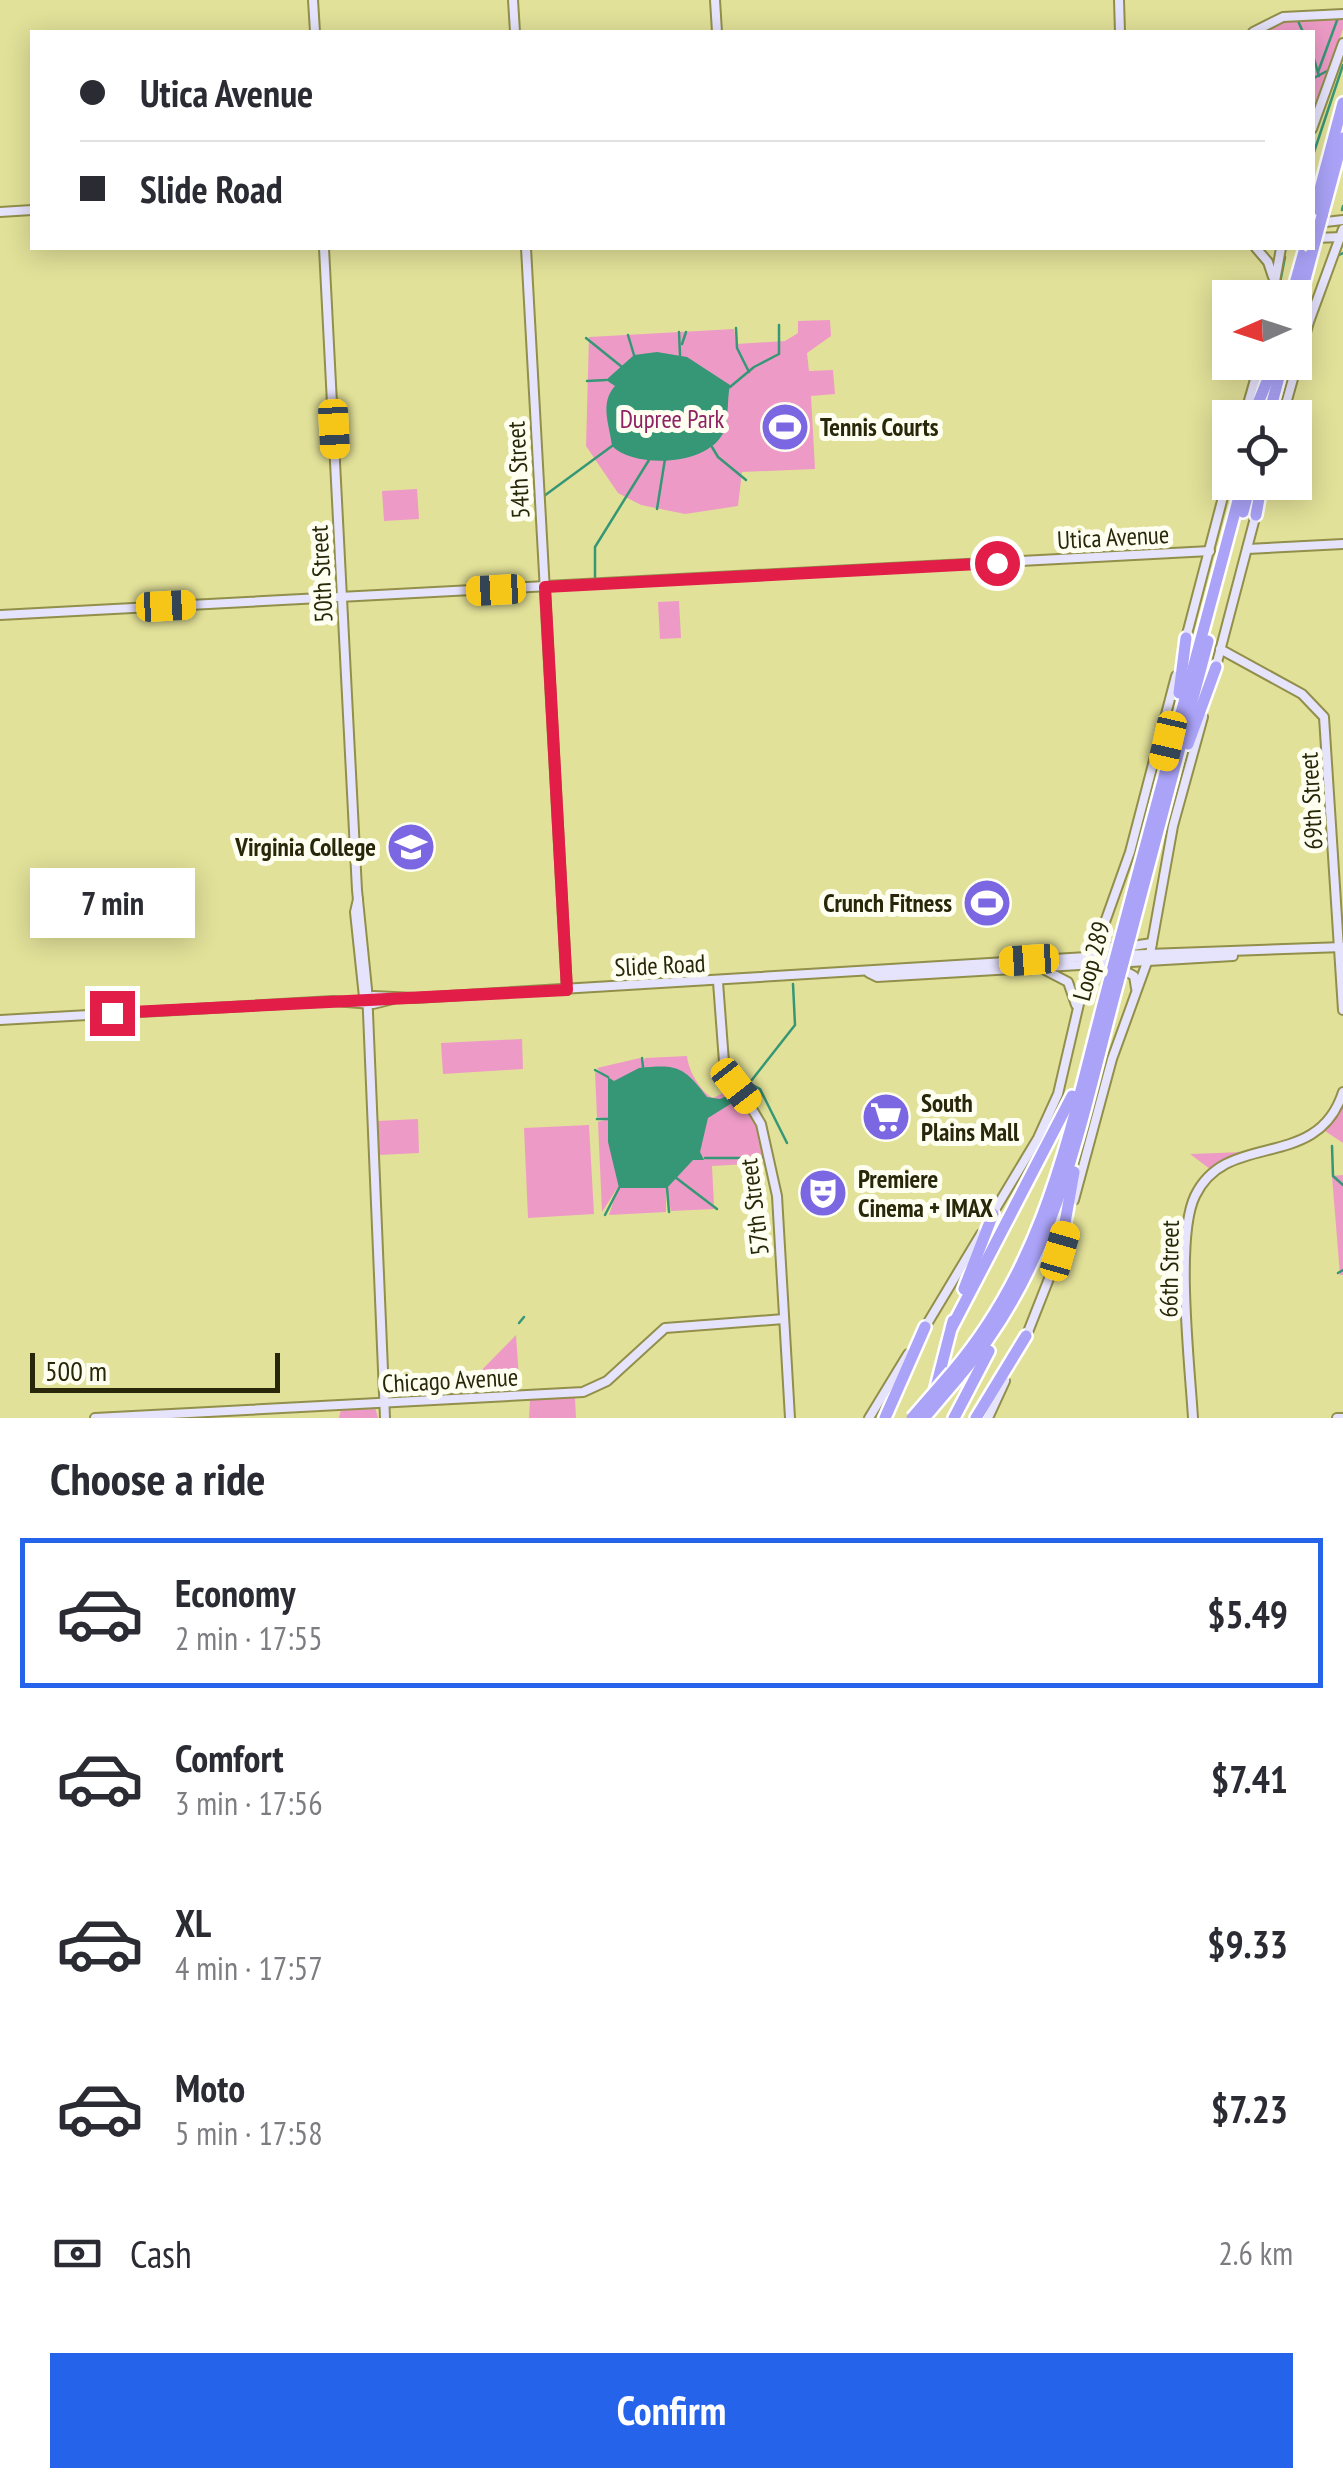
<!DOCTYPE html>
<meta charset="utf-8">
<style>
body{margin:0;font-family:"PT Sans Narrow",sans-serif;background:#f7f7f7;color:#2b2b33;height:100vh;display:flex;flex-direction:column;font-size:38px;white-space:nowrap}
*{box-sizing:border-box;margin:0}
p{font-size:32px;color:#7c7c81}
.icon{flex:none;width:55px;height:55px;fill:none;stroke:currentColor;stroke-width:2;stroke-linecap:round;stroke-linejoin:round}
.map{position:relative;height:1418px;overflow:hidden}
.side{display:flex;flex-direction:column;background:#fff;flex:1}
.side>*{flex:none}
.top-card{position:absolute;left:30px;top:30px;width:1285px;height:220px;border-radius:0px;box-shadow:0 5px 25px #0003;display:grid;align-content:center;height:220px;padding:0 50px;background:#fff}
.needle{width:65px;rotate:267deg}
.buttons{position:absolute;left:1212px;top:280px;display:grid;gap:20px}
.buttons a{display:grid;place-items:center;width:100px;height:100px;border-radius:0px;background:#fff;box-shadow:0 5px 25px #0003;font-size:50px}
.scale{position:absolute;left:30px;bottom:25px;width:250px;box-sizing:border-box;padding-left:10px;border:5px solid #282709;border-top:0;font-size:28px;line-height:35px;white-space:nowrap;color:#282709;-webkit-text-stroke:8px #fefff1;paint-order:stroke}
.end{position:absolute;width:45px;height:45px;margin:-22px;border:12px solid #e11d48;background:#fff;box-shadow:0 0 0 5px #fff}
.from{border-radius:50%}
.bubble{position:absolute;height:70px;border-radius:0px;background:#fff;box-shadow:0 5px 25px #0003;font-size:32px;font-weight:800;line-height:70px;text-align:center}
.car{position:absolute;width:30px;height:60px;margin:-30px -15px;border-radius:12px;box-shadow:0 0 8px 2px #0007;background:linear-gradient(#f5c518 24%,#345 0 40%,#f5c518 0 76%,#345 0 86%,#f5c518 0)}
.top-card b{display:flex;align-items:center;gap:35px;height:95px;font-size:38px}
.top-card b+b{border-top:2px solid #e1e1e2}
.top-card i{width:25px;height:25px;background:#2b2b33}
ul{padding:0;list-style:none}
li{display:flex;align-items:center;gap:30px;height:150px;margin:0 20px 15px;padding:0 30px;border:5px solid transparent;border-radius:0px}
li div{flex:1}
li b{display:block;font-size:38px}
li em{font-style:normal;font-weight:800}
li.on{border-color:#2563eb}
li>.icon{width:90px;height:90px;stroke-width:1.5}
h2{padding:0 50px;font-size:45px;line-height:120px}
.pay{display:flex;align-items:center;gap:25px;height:110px;padding:0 50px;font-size:38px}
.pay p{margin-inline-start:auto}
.action{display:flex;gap:20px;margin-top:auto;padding:20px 50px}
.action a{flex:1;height:115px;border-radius:0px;background:#2563eb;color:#fff;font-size:40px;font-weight:800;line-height:115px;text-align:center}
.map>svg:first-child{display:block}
.green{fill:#ed9bc6}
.water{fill:#369777}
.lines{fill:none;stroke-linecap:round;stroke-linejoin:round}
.stream{stroke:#369777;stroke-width:2.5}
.secondary-casing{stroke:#918f4a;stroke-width:12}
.highway-casing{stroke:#fff;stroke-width:16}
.secondary{stroke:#e6e3fd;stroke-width:8}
.highway{stroke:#aba3f8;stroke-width:11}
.highway-bridge-casing{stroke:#fff;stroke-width:16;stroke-linecap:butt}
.highway-bridge{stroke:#aba3f8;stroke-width:11}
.route{stroke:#e11d48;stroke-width:12}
.labels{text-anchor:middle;stroke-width:10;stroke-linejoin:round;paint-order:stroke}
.park-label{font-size:25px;fill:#8f2165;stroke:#fefff1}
.poi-label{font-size:25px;font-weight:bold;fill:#282709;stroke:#fefff1;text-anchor:start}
.street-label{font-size:25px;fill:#282709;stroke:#fefff1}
</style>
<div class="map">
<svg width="1343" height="1418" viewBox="0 0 1343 1418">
<rect width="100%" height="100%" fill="#e2e199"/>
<!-- green -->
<g class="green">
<path d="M1343 18V29L1313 117 1312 32H1261L1289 19Z"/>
<path d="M830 320 831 336 807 353 809 371 833 370 835 394 811 396 815 469 742 472 738 506 685 514 641 505 618 493 586 446 589 337 734 329 736 344 785 341 798 333V321Z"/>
<path d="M417 489 419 519 384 521 382 491Z"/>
<path d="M679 601 681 638 660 639 658 602Z"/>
<path d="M522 1039 523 1069 443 1074 441 1043Z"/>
<path d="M687 1056C688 1069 700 1092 713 1098L733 1088 758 1125 764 1150V1157L756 1159 765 1163 712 1166 714 1205 676 1178 715 1209 671 1211 666 1187V1212L609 1215 618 1187 602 1212 598 1122 608 1119 597 1117 595 1072 603 1075 597 1068 640 1058 643 1062 645 1058Z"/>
<path d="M1343 1102V1143L1325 1131Z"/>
<path d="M418 1119 419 1153 379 1155 377 1121Z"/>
<path d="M589 1125 594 1214 528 1218 524 1128Z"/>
<path d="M1244 1152 1210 1169 1190 1154Z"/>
<path d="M1343 1175V1275H1340L1332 1176Z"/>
<path d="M516 1335 520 1392 467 1395 468 1384Z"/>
<path d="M575 1397 576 1418H529L530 1400Z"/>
<path d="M375 1407 378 1418H339L341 1409Z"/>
</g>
<!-- water -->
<g class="water">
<path d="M657 352 687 357 730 385C727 399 729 417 724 431 710 466 635 469 612 446 610 426 599 403 615 386L606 380 634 355Z"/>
<path d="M639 1068C678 1064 684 1067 707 1097L720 1099 736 1092 740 1098 708 1118 700 1152 704 1160H693L667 1188H619L608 1142V1077L614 1081Z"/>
</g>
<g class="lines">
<!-- stream -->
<g class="stream">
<path d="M1298 21 1303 32"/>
<path d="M1265 32 1269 31"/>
<path d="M1312 52 1319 76"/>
<path d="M1318 72 1339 15"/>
<path d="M1312 79 1327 71"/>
<path d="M1313 155 1343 65"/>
<path d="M1342 210 1343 206"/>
<path d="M1339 255 1343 253"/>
<path d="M1277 298 1285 257"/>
<path d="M736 328 737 348 749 372"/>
<path d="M679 332 680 355"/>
<path d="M628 335 634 355"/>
<path d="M586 338 622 367"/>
<path d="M682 344 686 332"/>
<path d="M1264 366 1265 362"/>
<path d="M587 381 606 380"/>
<path d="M730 387 754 367 779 354V325"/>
<path d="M712 447 718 457 746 480"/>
<path d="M544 496 612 446"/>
<path d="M657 509 665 459"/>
<path d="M595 580V547L649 460"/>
<path d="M642 1058 643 1067"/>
<path d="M595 1070 608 1077"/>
<path d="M749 1083 760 1089 787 1143"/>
<path d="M744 1090 795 1025 793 984"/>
<path d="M597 1119H608"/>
<path d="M1332 1146 1333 1176 1343 1185"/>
<path d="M705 1158H764"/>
<path d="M675 1177 717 1209"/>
<path d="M667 1188 669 1212"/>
<path d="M605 1215 619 1188"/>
<path d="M1338 1273 1343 1270"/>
<path d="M519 1323 524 1317"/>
</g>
<!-- secondary casing -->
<g class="secondary-casing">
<g id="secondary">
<path d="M313 0 315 32"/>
<path d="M513 0 515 32"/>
<path d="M715 0 717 32"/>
<path d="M1119 0 1120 32"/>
<path d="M1253 32 1283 17 1343 14"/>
<path d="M1312 129 1343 43"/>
<path d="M0 212 32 210"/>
<path d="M1317 223 1343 220"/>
<path d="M1313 238 1343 237"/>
<path d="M324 248 357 890 367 989 385 1418"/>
<path d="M526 248 567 990"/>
<path d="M1256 248 1268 262 1273 277"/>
<path d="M1272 298 1281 248"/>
<path d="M1244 418 1260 362"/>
<path d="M1282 418 1309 322 1343 229"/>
<path d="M1247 549 1343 544"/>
<path d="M0 615 1210 551"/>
<path d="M1186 638 1228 478"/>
<path d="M1220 649 1302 694 1324 717 1343 1010"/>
<path d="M1215 670 1256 514"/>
<path d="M358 899 355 912 364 997"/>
<path d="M1102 934 1104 944 1112 949 1152 943"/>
<path d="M1045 970 1068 982 1076 1005"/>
<path d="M869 973 877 977 1233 956"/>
<path d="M1085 978C1096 969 1122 967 1134 976L1136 988"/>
<path d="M718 982 724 1062 761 1124 777 1196 790 1418"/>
<path d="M365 1000 373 996 415 998 1120 955 1343 947"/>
<path d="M0 1020 333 1001 373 1004 393 999"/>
<path d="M1074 1200 1112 1059 1150 954 1173 826 1203 717"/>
<path d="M990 1218 1038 1138 1058 1094 1085 978 1130 852 1176 676"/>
<path d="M924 1329 981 1234"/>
<path d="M1026 1337 1061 1248"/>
<path d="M95 1418 583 1392 607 1381 665 1328 784 1319"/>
<path d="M869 1418 908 1354"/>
<path d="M988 1418 1005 1381"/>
<path d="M1193 1418C1190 1368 1175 1237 1195 1196 1227 1129 1317 1173 1343 1092"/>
<path d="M1337 1418H1343"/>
</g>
</g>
<!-- highway casing -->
<g class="highway-casing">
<g id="highway">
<path d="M1322 216 1343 138"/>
<path d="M1312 219 1343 103"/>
<path d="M1291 298 1305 248"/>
<path d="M1295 317 1312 253"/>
<path d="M1252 418 1274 364"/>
<path d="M1268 418 1283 362"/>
<path d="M1228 480 1230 474"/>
<path d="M1243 512 1251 482"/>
<path d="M1256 515 1262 482"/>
<path d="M1179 693 1186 638"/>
<path d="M1188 744 1216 667"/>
<path d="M1121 937 1243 482"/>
<path d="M1130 937 1208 641"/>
<path d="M1060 1251 1074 1172"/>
<path d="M964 1289 993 1214"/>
<path d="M952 1327 1072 1096"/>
<path d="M952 1372C1049 1259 1071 1123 1109 982"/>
<path d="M958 1378C1058 1262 1079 1126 1118 982"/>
<path d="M934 1395 953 1321"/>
<path d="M885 1418 925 1327"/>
<path d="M954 1418 989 1351"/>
<path d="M976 1418 1026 1336"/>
</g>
</g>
<!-- secondary -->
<use href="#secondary" class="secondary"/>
<!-- highway -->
<use href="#highway" class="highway"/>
<!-- highway-bridge casing -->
<g class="highway-bridge-casing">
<g id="highway-bridge">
<path d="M1312 253 1322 216"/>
<path d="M1109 982 1121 937"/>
<path d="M1118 982 1130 937"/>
<path d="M912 1418 952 1372"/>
<path d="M924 1418 958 1378"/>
</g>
</g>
<!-- highway-bridge -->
<use href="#highway-bridge" class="highway-bridge"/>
</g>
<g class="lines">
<!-- route -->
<path class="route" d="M112 1013 567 990 545 587 997 563"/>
</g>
<!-- icons -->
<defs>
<g id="stadium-disc" transform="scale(2.5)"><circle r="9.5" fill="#7c67e2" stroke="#fefff1"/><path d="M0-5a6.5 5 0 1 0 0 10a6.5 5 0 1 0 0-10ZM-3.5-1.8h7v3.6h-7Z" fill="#fff"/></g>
<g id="university-disc" transform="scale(2.5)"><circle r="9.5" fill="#7c67e2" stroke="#fefff1"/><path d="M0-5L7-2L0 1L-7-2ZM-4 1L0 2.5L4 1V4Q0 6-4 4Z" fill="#fff"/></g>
<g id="supermarket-disc" transform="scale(2.5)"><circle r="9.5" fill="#7c67e2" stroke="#fefff1"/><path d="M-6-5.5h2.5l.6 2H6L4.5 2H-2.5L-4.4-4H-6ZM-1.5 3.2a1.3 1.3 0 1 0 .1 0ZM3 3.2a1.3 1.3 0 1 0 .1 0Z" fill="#fff"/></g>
<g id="theatre-disc" transform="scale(2.5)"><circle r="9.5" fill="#7c67e2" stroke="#fefff1"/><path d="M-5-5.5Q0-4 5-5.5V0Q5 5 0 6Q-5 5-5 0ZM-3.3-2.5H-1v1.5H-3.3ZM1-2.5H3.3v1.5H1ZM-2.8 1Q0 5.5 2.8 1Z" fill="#fff"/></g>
</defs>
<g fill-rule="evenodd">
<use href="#stadium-disc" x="785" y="427"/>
<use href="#university-disc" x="411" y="847"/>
<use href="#stadium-disc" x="987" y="903"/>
<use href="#supermarket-disc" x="886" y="1117"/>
<use href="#theatre-disc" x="823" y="1193"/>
</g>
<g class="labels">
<!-- park labels -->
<g class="park-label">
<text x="672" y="428">Dupree Park</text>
</g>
<!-- poi labels -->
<g class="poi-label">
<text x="820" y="436">Tennis Courts</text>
<text x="376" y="856" text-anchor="end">Virginia College</text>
<text x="952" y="912" text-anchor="end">Crunch Fitness</text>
<text x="921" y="1112">South<tspan x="921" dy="29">Plains Mall</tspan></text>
<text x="858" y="1188">Premiere<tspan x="858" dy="29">Cinema + IMAX</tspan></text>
</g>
<!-- street labels -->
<g class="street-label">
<text transform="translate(518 470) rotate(-93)" y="9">54th Street</text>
<text transform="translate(1113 537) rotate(-3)" y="9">Utica Avenue</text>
<text transform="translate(321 574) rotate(-93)" y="9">50th Street</text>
<text transform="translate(1311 801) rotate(-93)" y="9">69th Street</text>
<text transform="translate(1091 961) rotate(-75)" y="9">Loop 289</text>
<text transform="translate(660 965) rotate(-3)" y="9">Slide Road</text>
<text transform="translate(754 1207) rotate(-97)" y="9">57th Street</text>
<text transform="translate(1169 1269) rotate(-89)" y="9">66th Street</text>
<text transform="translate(450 1380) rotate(-3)" y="9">Chicago Avenue</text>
</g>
</g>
</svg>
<div class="buttons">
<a><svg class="needle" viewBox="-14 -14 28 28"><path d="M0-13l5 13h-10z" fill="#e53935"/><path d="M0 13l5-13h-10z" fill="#7c7c81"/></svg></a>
<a><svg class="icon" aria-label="locate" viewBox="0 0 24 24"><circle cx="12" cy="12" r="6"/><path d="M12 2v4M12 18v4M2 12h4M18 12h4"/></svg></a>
</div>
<div class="scale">500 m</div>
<i class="end from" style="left:997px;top:563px"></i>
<i class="end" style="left:112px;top:1013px"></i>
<div class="bubble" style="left:30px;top:868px;width:165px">7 min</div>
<i class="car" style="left:334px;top:429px;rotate:177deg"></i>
<i class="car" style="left:496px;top:590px;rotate:267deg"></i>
<i class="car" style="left:166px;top:606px;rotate:87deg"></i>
<i class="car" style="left:1168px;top:741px;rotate:193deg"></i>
<i class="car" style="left:1029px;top:960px;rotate:266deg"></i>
<i class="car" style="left:736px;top:1086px;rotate:142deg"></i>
<i class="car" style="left:1060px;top:1251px;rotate:16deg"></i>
<div class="top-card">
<b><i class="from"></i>Utica Avenue</b>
<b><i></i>Slide Road</b>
</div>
</div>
<section class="side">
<h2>Choose a ride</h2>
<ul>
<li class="on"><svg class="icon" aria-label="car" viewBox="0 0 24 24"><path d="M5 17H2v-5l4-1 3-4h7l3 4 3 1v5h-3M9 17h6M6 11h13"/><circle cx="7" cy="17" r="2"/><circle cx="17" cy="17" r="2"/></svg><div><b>Economy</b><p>2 min · 17:55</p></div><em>$5.49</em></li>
<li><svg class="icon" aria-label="car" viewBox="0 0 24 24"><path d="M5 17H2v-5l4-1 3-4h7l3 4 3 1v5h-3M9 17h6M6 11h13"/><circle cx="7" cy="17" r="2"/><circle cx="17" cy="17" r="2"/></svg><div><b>Comfort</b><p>3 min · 17:56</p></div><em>$7.41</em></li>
<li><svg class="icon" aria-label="car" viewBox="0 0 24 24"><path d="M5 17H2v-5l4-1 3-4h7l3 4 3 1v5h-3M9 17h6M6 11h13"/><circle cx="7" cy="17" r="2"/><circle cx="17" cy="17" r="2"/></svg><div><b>XL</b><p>4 min · 17:57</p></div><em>$9.33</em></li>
<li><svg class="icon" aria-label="car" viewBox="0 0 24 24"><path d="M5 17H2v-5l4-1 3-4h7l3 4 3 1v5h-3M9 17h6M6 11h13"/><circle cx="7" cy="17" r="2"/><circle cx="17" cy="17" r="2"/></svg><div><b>Moto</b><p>5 min · 17:58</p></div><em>$7.23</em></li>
</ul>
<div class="pay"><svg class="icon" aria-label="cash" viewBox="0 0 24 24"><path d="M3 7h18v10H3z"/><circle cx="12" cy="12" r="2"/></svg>Cash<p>2.6 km</p></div>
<div class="action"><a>Confirm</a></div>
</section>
